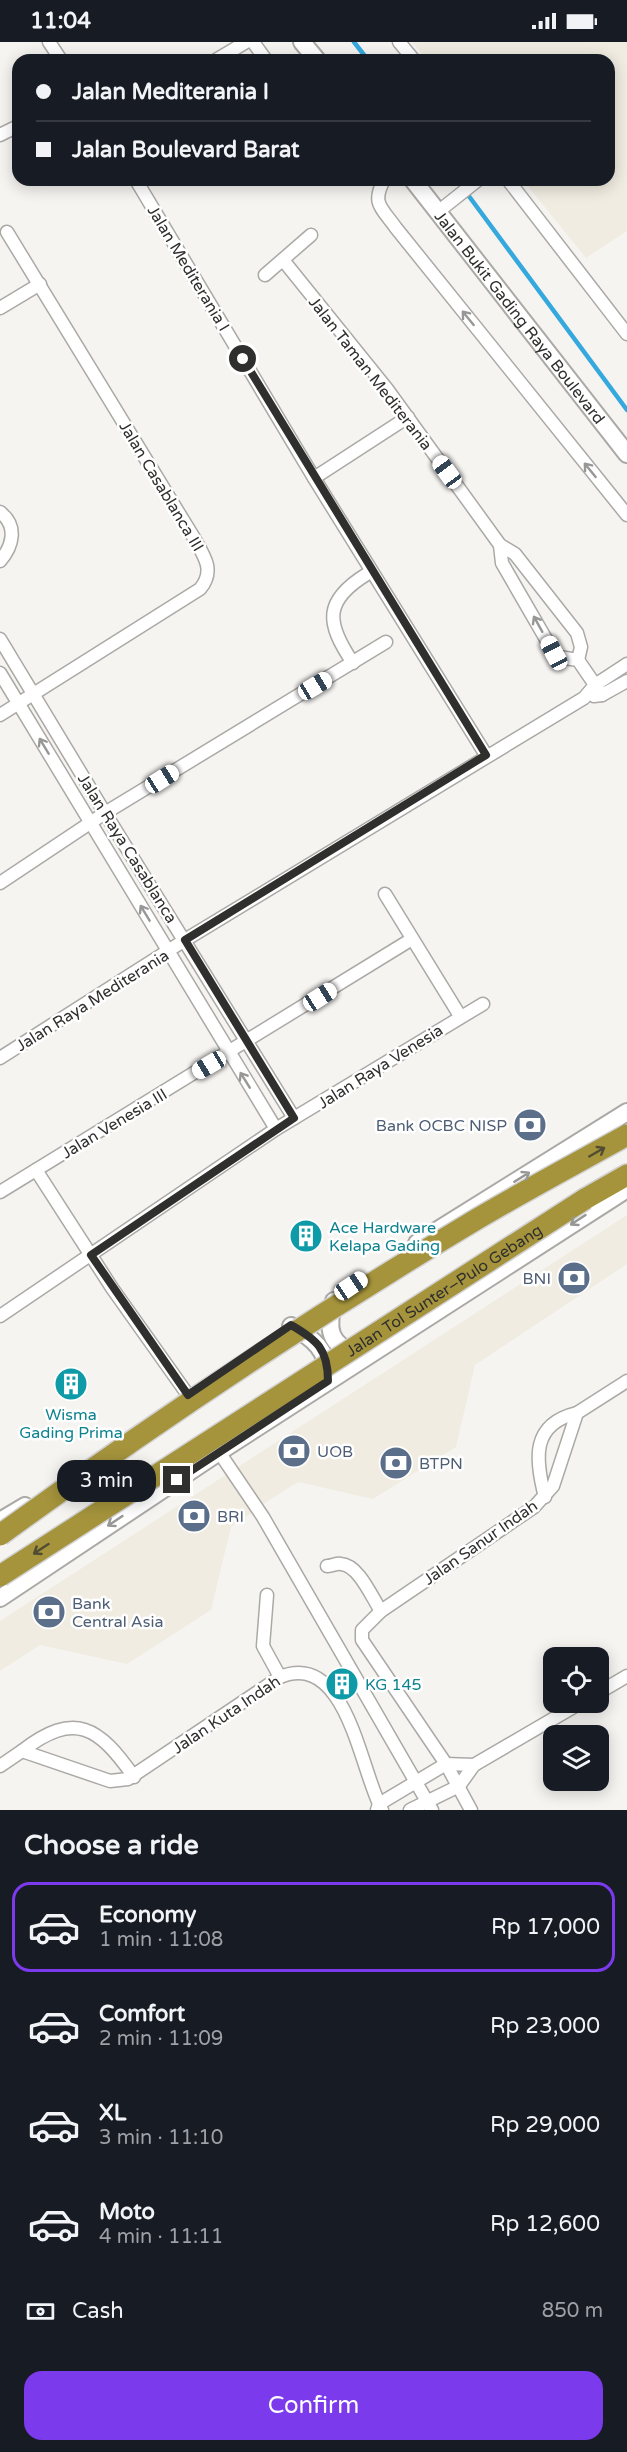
<!DOCTYPE html>
<meta charset="utf-8">
<style>
body{margin:0;font-family:"Varela Round",sans-serif;background:#242831;color:#f1f3f6;height:100vh;display:flex;flex-direction:column;font-size:22px;white-space:nowrap}
*{box-sizing:border-box;margin:0}
p{font-size:20px;color:#9ea1a6}
.icon{flex:none;width:33px;height:33px;fill:none;stroke:currentColor;stroke-width:2;stroke-linecap:round;stroke-linejoin:round}
.map{position:relative;height:1768px;overflow:hidden}
.drawer{display:flex;flex-direction:column;background:#171b24;flex:1}
.drawer>*{flex:none}
.top-card{position:absolute;left:12px;top:12px;width:603px;height:132px;border-radius:18px;box-shadow:0 3px 15px #0003;display:grid;align-content:center;height:132px;padding:0 24px;background:#171b24}
.controls{position:absolute;left:543px;top:1605px;display:grid;gap:12px}
.controls a{display:grid;place-items:center;width:66px;height:66px;border-radius:12px;background:#171b24;box-shadow:0 3px 15px #0003;font-size:30px}
.end{position:absolute;width:27px;height:27px;margin:-14px;border:8px solid #2f2f2e;background:#fff;box-shadow:0 0 0 3px #fff}
.from{border-radius:50%}
.bubble{position:absolute;height:42px;border-radius:18px;background:#171b24;box-shadow:0 3px 15px #0003;font-size:20px;font-weight:600;line-height:42px;text-align:center}
.car{position:absolute;width:18px;height:36px;margin:-18px -9px;border-radius:8px;box-shadow:0 0 4px 2px #0007;background:linear-gradient(#fff 24%,#345 0 40%,#fff 0 76%,#345 0 86%,#fff 0)}
.top-card b{display:flex;align-items:center;gap:21px;height:57px;font-size:22px}
.top-card b+b{border-top:2px solid #363941}
.top-card i{width:15px;height:15px;background:#f1f3f6}
ul{padding:0;list-style:none}
li{display:flex;align-items:center;gap:18px;height:90px;margin:0 12px 9px;padding:0 12px;border:3px solid transparent;border-radius:18px}
li div{flex:1}
li b{display:block;font-size:22px}
li em{font-style:normal;font-weight:600}
li.selected{border-color:#7c3aed}
li>.icon{width:54px;height:54px;stroke-width:1.5}
h2{padding:0 24px;font-size:27px;line-height:72px}
.pay{display:flex;align-items:center;gap:15px;height:66px;padding:0 24px;font-size:22px}
.pay p{margin-inline-start:auto}
.primary-button{display:flex;gap:12px;margin-top:auto;padding:12px 24px}
.primary-button a{flex:1;height:69px;border-radius:18px;background:#7c3aed;color:#fff;font-size:24px;font-weight:600;line-height:69px;text-align:center}
.status{display:flex;justify-content:space-between;align-items:center;height:42px;padding:0 30px;background:#171b24;direction:ltr}
.status svg{height:16px;fill:currentColor}
.map>svg:first-child{display:block}
.built{fill:#f0ece1}
.lines{fill:none;stroke-linecap:round;stroke-linejoin:round}
.stream{stroke:#35a9de;stroke-width:4.5}
.street-casing{stroke:#aba9a6;stroke-width:15}
.secondary-casing{stroke:#aba9a6;stroke-width:20}
.highway-casing{stroke:#d1d1d1;stroke-width:24}
.street{stroke:#fff;stroke-width:12}
.secondary{stroke:#fff;stroke-width:16}
.highway{stroke:#a5943c;stroke-width:21}
.highway-bridge-casing{stroke:#d1d1d1;stroke-width:24;stroke-linecap:butt}
.highway-bridge{stroke:#a5943c;stroke-width:21}
.oneway{stroke:#979796}
.oneway2{stroke:#524d32}
.route{stroke:#2f2f2e;stroke-width:8}
.labels{text-anchor:middle;stroke-width:5;stroke-linejoin:round;paint-order:stroke}
.street-label{font-size:16px;fill:#2f2f2e;stroke:#fff}
.service-label{font-size:16px;fill:#4e5e75;stroke:#fff;text-anchor:start}
.culture-label{font-size:16px;fill:#0d838f;stroke:#fff;text-anchor:start}
</style>
<div class="status"><b>11:04</b><svg viewBox="0 0 49 12"><path d="M0 12V9h3v3zM5 12V6h3v6zM10 12V3h3v9zM15 12V0h3v12zM26 1h20v11H26zM47 4h2v5h-2z"/></svg></div>
<div class="map">
<svg width="627" height="1768" viewBox="0 0 627 1768">
<rect width="100%" height="100%" fill="#f6f4f1"/>
<!-- built -->
<g class="built">
<path d="M412 0H627V189L586 216 523 138H609V18H427Z"/>
<path d="M627 1173V1222L475 1323 456 1405 373 1457 298 1440 268 1459 231 1485 211 1568 127 1622 40 1603 0 1629V1579Z"/>
</g>
<g class="lines">
<!-- stream -->
<g class="stream">
<path d="M354 0 368 18"/>
<path d="M457 138 627 368"/>
</g>
<!-- street casing -->
<g class="street-casing">
<g id="street">
<path d="M49 0 61 18"/>
<path d="M253 0 266 18"/>
<path d="M399 0 414 18"/>
<path d="M216 18 246 0"/>
<path d="M0 93 18 84"/>
<path d="M136 138 314 436 486 713"/>
<path d="M384 138C371 162 382 166 396 186L627 473"/>
<path d="M508 138 627 292"/>
<path d="M439 169 478 138"/>
<path d="M283 218 387 347 500 503 515 512 577 591 581 605 578 618"/>
<path d="M265 233 311 193"/>
<path d="M0 266 40 242"/>
<path d="M314 436 408 375"/>
<path d="M0 470C18 484 13 504 0 519"/>
<path d="M500 503 502 521 554 611 559 615 578 618 602 653"/>
<path d="M0 597 105 771 294 1076"/>
<path d="M353 621C326 581 323 559 367 532"/>
<path d="M0 631 276 1087"/>
<path d="M594 654 602 653 627 639"/>
<path d="M0 673 200 547C215 529 205 515 194 496L7 190"/>
<path d="M0 841 105 771 386 600"/>
<path d="M385 852 460 974"/>
<path d="M0 1016 185 898 584 656 595 643 627 622"/>
<path d="M36 1128 112 1246 188 1353"/>
<path d="M0 1150 412 897"/>
<path d="M0 1274 276 1087 483 962"/>
<path d="M219 1410 263 1475 432 1768"/>
<path d="M545 1455C535 1417 531 1382 577 1371"/>
<path d="M327 1524C331 1524 337 1521 341 1522 359 1523 372 1556 381 1569"/>
<path d="M267 1553 263 1604 280 1635"/>
<path d="M598 1651 627 1634"/>
<path d="M22 1709C75 1668 99 1685 134 1735"/>
<path d="M0 1724 22 1709 110 1739 128 1737 280 1635C347 1608 360 1728 382 1768"/>
<path d="M377 1768 379 1762 446 1722 474 1723"/>
<path d="M410 1768 459 1744 474 1723 582 1660"/>
<path d="M471 1768 446 1722 362 1598V1588L381 1569 534 1465 553 1444 577 1371 627 1339"/>
</g>
</g>
<!-- secondary casing -->
<g class="secondary-casing">
<g id="secondary">
<path d="M302 0 317 18"/>
<path id="s1" d="M413 138 627 412"/>
<path d="M417 1201 627 1070"/>
<path d="M334 1259C326 1287 329 1303 358 1313"/>
<path d="M291 1284C313 1296 328 1308 328 1334"/>
<path d="M0 1479 25 1464"/>
<path d="M0 1556 219 1410 627 1147"/>
</g>
</g>
<!-- highway casing -->
<g class="highway-casing">
<path id="highway" d="M585 1157 627 1133"/>
</g>
<!-- street -->
<use href="#street" class="street"/>
<!-- secondary -->
<use href="#secondary" class="secondary"/>
<!-- highway -->
<use href="#highway" class="highway"/>
<!-- highway-bridge casing -->
<g class="highway-bridge-casing">
<g id="highway-bridge">
<path d="M0 1493C154 1381 313 1275 477 1177 526 1148 577 1121 627 1093"/>
<path id="s2" d="M0 1534 585 1157"/>
</g>
</g>
<!-- highway-bridge -->
<use href="#highway-bridge" class="highway-bridge"/>
</g>
<!-- one-way arrows -->
<defs><path id="oneway-shaft" d="M-6 0H5M1.5-3L5.5 0L1.5 3" fill="none" stroke-width="1.6" stroke-linecap="round" stroke-linejoin="round" transform="scale(1.5)"/></defs>
<g class="oneway">
<use href="#oneway-shaft" transform="translate(468 276) rotate(-129)"/>
<use href="#oneway-shaft" transform="translate(590 428) rotate(-129)"/>
<use href="#oneway-shaft" transform="translate(538 582) rotate(-119)"/>
<use href="#oneway-shaft" transform="translate(44 704) rotate(-121)"/>
<use href="#oneway-shaft" transform="translate(145 871) rotate(-121)"/>
<use href="#oneway-shaft" transform="translate(245 1038) rotate(-122)"/>
<use href="#oneway-shaft" transform="translate(522 1135) rotate(-32)"/>
<use href="#oneway-shaft" transform="translate(578 1178) rotate(147)"/>
<use href="#oneway-shaft" transform="translate(115 1479) rotate(146)"/>
</g>
<g class="oneway2">
<use href="#oneway-shaft" transform="translate(597 1110) rotate(-30)"/>
<use href="#oneway-shaft" transform="translate(41 1507) rotate(147)"/>
</g>
<g class="lines">
<!-- route -->
<path class="route" d="M177 1438 328 1339C328 1307 317 1298 291 1283L188 1353 91 1213 294 1076 185 898 486 713 243 317"/>
</g>
<!-- icons -->
<defs>
<g id="bank-disc" transform="scale(1.725)"><circle r="9.5" fill="#5c6f8a" stroke="#fff"/><path d="M-6-4H6V4H-6ZM0-2.3a2.3 2.3 0 1 0 0 4.6a2.3 2.3 0 1 0 0-4.6Z" fill="#fff"/></g>
<g id="building-disc" transform="scale(1.725)"><circle r="9.5" fill="#0f9aa8" stroke="#fff"/><path d="M-4-6H4V6H1V3H-1V6H-4ZM-2.5-4.3h1.7v1.8h-1.7ZM.8-4.3h1.7v1.8H.8ZM-2.5-1h1.7V.8h-1.7ZM.8-1h1.7V.8H.8Z" fill="#fff"/></g>
</defs>
<g fill-rule="evenodd">
<use href="#bank-disc" x="530" y="1083"/>
<use href="#building-disc" x="306" y="1194"/>
<use href="#bank-disc" x="574" y="1236"/>
<use href="#building-disc" x="71" y="1342"/>
<use href="#bank-disc" x="294" y="1409"/>
<use href="#bank-disc" x="396" y="1421"/>
<use href="#bank-disc" x="194" y="1474"/>
<use href="#bank-disc" x="49" y="1570"/>
<use href="#building-disc" x="342" y="1642"/>
</g>
<g class="labels">
<!-- street labels -->
<g class="street-label">
<text transform="translate(189 226) rotate(59)" y="6">Jalan Mediterania I</text>
<text dy="6" stroke="none"><textPath href="#s1" startOffset="174">Jalan Bukit Gading Raya Boulevard</textPath></text>
<text transform="translate(371 331) rotate(52)" y="6">Jalan Taman Mediterania</text>
<text transform="translate(162 444) rotate(59)" y="6">Jalan Casablanca III</text>
<text transform="translate(128 806) rotate(58)" y="6">Jalan Raya Casablanca</text>
<text transform="translate(92 958) rotate(-32)" y="6">Jalan Raya Mediterania</text>
<text transform="translate(380 1024) rotate(-32)" y="6">Jalan Raya Venesia</text>
<text transform="translate(114 1081) rotate(-31)" y="6">Jalan Venesia III</text>
<text dy="6" stroke="none"><textPath href="#s2" startOffset="528">Jalan Tol Sunter–Pulo Gebang</textPath></text>
<text transform="translate(480 1500) rotate(-35)" y="6">Jalan Sanur Indah</text>
<text transform="translate(226 1672) rotate(-34)" y="6">Jalan Kuta Indah</text>
</g>
<!-- service labels -->
<g class="service-label">
<text x="507" y="1089" text-anchor="end">Bank OCBC NISP</text>
<text x="551" y="1242" text-anchor="end">BNI</text>
<text x="317" y="1415">UOB</text>
<text x="419" y="1427">BTPN</text>
<text x="217" y="1480">BRI</text>
<text x="72" y="1567">Bank<tspan x="72" dy="18">Central Asia</tspan></text>
</g>
<!-- culture labels -->
<g class="culture-label">
<text x="329" y="1191">Ace Hardware<tspan x="329" dy="18">Kelapa Gading</tspan></text>
<text x="71" y="1378" text-anchor="middle">Wisma<tspan x="71" dy="18">Gading Prima</tspan></text>
<text x="365" y="1648">KG 145</text>
</g>
</g>
</svg>
<div class="controls">
<a><svg class="icon" aria-label="locate" viewBox="0 0 24 24"><circle cx="12" cy="12" r="6"/><path d="M12 2v4M12 18v4M2 12h4M18 12h4"/></svg></a>
<a><svg class="icon" aria-label="layers" viewBox="0 0 24 24"><path d="M12 4l9 5-9 5-9-5zM3 14l9 5 9-5"/></svg></a>
</div>
<i class="end from" style="left:243px;top:317px"></i>
<i class="end" style="left:177px;top:1438px"></i>
<div class="bubble" style="left:57px;top:1418px;width:99px">3 min</div>
<i class="car" style="left:447px;top:430px;rotate:324deg"></i>
<i class="car" style="left:554px;top:611px;rotate:332deg"></i>
<i class="car" style="left:315px;top:644px;rotate:59deg"></i>
<i class="car" style="left:162px;top:737px;rotate:58deg"></i>
<i class="car" style="left:320px;top:955px;rotate:58deg"></i>
<i class="car" style="left:209px;top:1023px;rotate:239deg"></i>
<i class="car" style="left:351px;top:1244px;rotate:56deg"></i>
<div class="top-card">
<b><i class="from"></i>Jalan Mediterania I</b>
<b><i></i>Jalan Boulevard Barat</b>
</div>
</div>
<section class="drawer">
<h2>Choose a ride</h2>
<ul>
<li class="selected"><svg class="icon" aria-label="car" viewBox="0 0 24 24"><path d="M5 17H2v-5l4-1 3-4h7l3 4 3 1v5h-3M9 17h6M6 11h13"/><circle cx="7" cy="17" r="2"/><circle cx="17" cy="17" r="2"/></svg><div><b>Economy</b><p>1 min · 11:08</p></div><em>Rp 17,000</em></li>
<li><svg class="icon" aria-label="car" viewBox="0 0 24 24"><path d="M5 17H2v-5l4-1 3-4h7l3 4 3 1v5h-3M9 17h6M6 11h13"/><circle cx="7" cy="17" r="2"/><circle cx="17" cy="17" r="2"/></svg><div><b>Comfort</b><p>2 min · 11:09</p></div><em>Rp 23,000</em></li>
<li><svg class="icon" aria-label="car" viewBox="0 0 24 24"><path d="M5 17H2v-5l4-1 3-4h7l3 4 3 1v5h-3M9 17h6M6 11h13"/><circle cx="7" cy="17" r="2"/><circle cx="17" cy="17" r="2"/></svg><div><b>XL</b><p>3 min · 11:10</p></div><em>Rp 29,000</em></li>
<li><svg class="icon" aria-label="car" viewBox="0 0 24 24"><path d="M5 17H2v-5l4-1 3-4h7l3 4 3 1v5h-3M9 17h6M6 11h13"/><circle cx="7" cy="17" r="2"/><circle cx="17" cy="17" r="2"/></svg><div><b>Moto</b><p>4 min · 11:11</p></div><em>Rp 12,600</em></li>
</ul>
<div class="pay"><svg class="icon" aria-label="cash" viewBox="0 0 24 24"><path d="M3 7h18v10H3z"/><circle cx="12" cy="12" r="2"/></svg>Cash<p>850 m</p></div>
<div class="primary-button"><a>Confirm</a></div>
</section>
